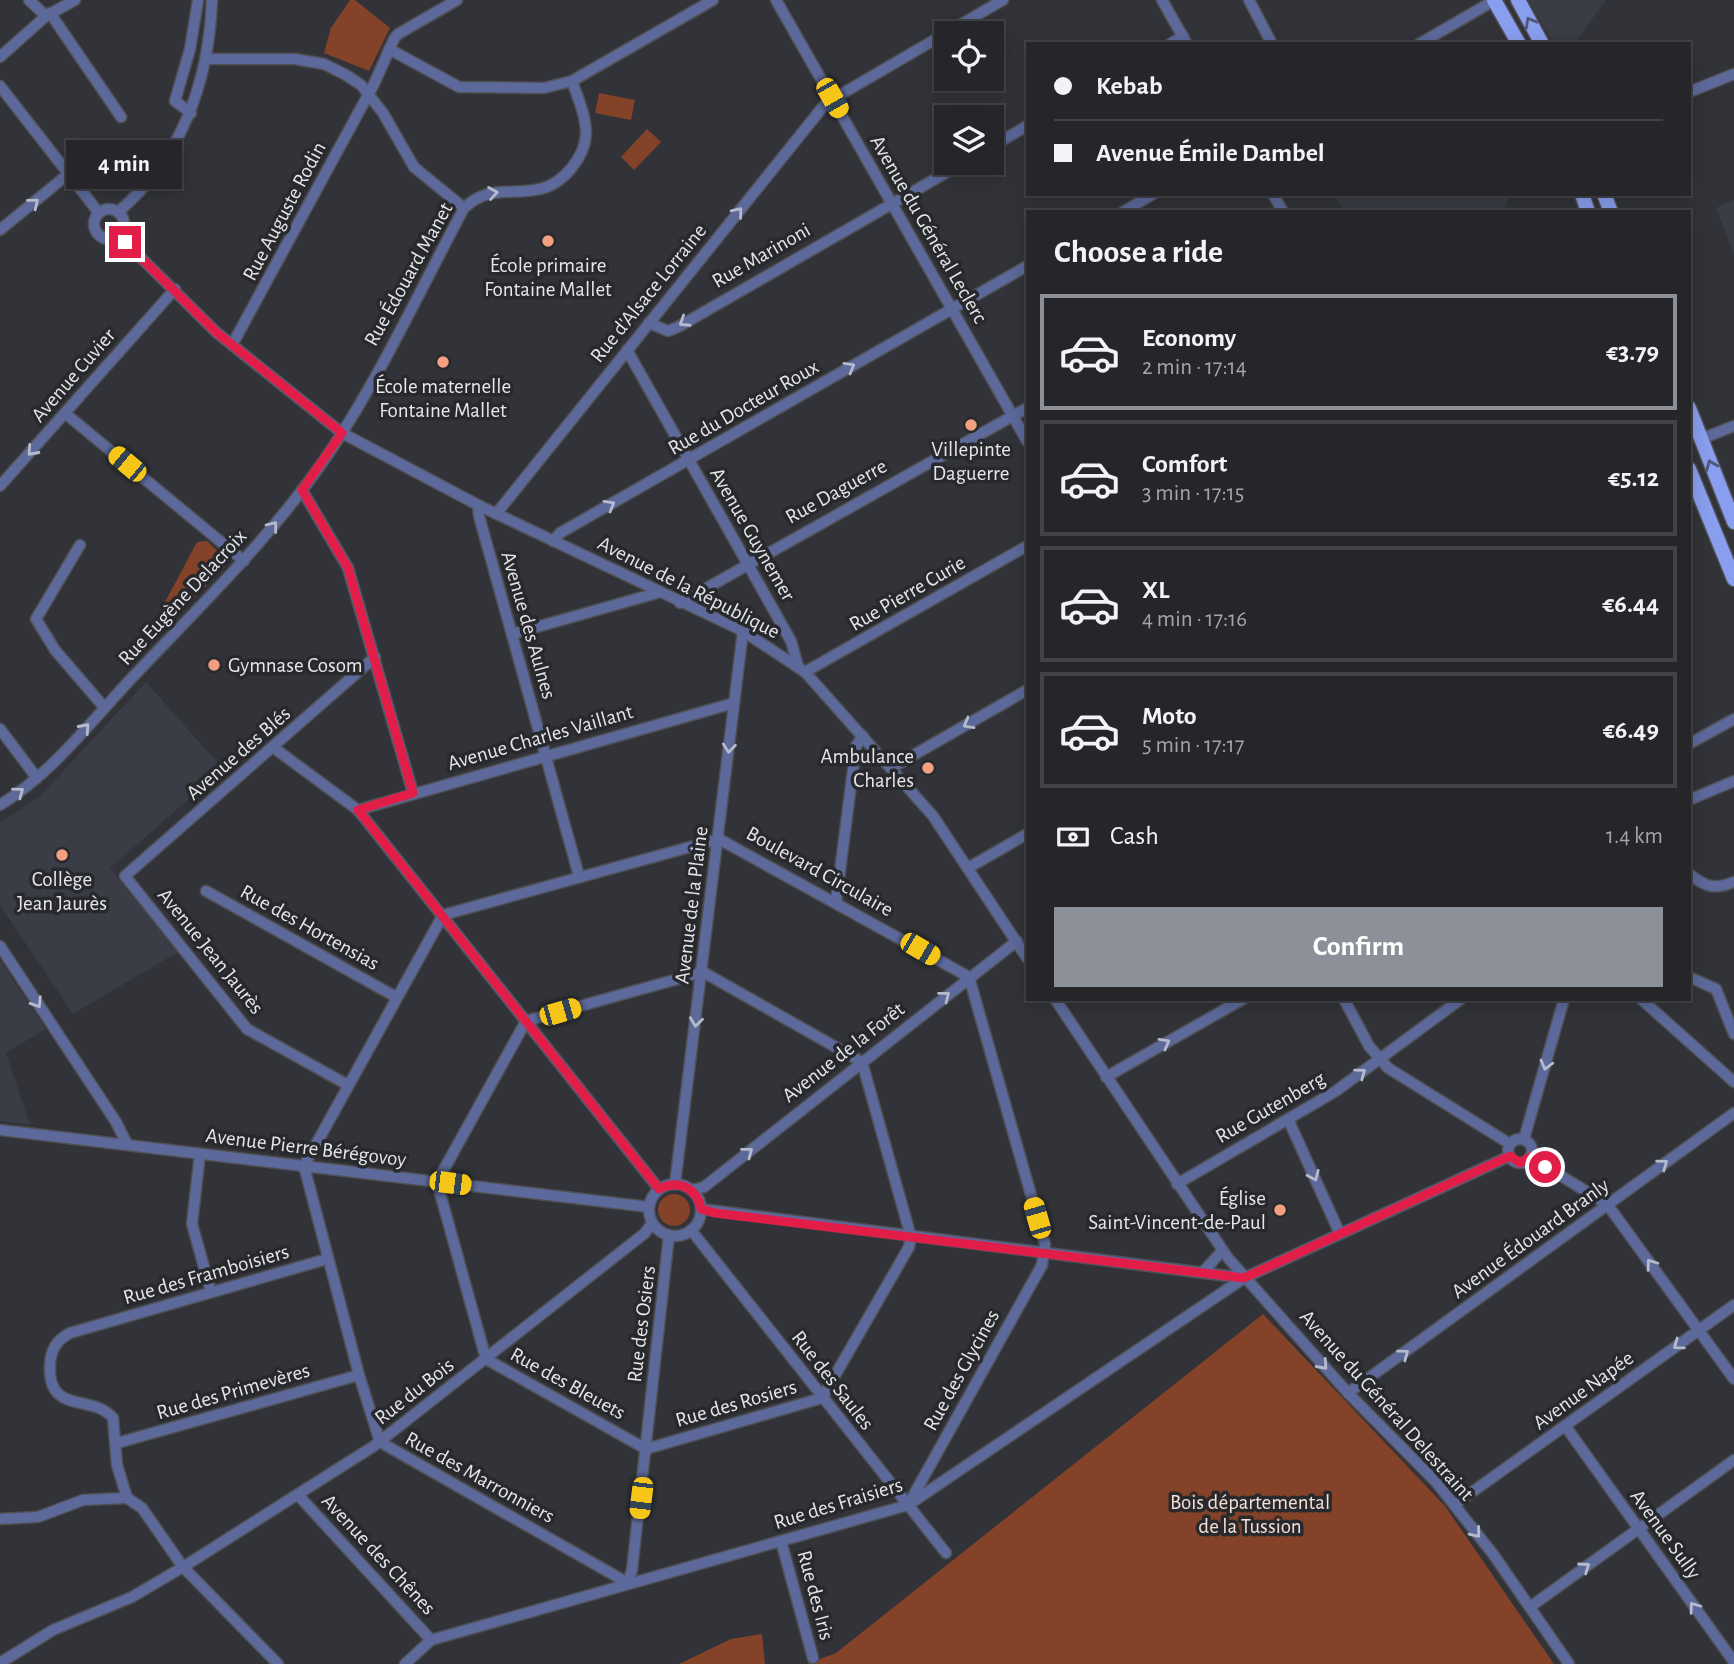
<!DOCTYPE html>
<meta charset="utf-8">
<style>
body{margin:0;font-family:"Alegreya Sans",sans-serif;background:#2e2e32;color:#f1f3f6;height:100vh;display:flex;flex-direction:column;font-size:26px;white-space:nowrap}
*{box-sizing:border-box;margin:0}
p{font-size:23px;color:#a4a5a8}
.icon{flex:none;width:38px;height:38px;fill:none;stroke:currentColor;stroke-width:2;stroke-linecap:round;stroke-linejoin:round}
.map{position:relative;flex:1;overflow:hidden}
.drawer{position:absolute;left:1026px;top:210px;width:665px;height:791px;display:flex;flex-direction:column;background:#26262a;border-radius:0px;box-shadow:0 4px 18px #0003,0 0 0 2px #424347}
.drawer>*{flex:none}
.hud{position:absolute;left:1026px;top:42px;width:665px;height:154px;border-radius:0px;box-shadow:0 4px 18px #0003,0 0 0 2px #424347;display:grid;align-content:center;height:154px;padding:0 28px;background:#26262a}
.fabs{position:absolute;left:934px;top:21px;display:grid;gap:14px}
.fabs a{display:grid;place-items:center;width:70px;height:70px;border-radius:0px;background:#26262a;box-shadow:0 4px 18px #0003,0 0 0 2px #424347;font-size:35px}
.end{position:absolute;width:32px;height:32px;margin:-16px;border:9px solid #e11d48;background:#fff;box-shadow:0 0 0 4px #fff}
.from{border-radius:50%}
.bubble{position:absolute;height:49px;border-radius:0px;background:#26262a;box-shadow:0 4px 18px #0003,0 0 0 2px #424347;font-size:23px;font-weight:700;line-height:49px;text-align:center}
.car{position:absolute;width:21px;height:42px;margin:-21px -10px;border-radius:9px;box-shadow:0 0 5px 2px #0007;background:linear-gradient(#f5c518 24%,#345 0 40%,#f5c518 0 76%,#345 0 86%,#f5c518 0)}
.hud b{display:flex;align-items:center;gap:24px;height:66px;font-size:26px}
.hud b+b{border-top:2px solid #424347}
.hud i{width:18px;height:18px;background:#f1f3f6}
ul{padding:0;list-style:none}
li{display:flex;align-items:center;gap:21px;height:116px;margin:0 14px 10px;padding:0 14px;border:4px solid #424347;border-radius:0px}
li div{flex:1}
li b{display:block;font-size:26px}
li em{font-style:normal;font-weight:700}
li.current{border-color:#8c9099}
li>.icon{width:63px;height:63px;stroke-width:1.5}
h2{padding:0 28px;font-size:32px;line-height:84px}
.pay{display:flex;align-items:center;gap:18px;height:77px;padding:0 28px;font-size:26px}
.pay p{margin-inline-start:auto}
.button{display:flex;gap:14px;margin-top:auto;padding:14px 28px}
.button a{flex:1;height:80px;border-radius:0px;background:#8c9099;color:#fff;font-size:28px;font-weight:700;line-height:80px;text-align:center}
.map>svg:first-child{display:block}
.built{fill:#3a3c46}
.green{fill:#844329}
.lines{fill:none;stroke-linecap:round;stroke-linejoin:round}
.minor-casing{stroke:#4f5054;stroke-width:13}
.major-casing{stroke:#4f5054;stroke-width:17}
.minor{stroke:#5c699a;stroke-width:10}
.major{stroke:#899eee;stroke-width:14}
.oneway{stroke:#4f587a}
.oneway2{stroke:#b5bacd}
.route{stroke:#e11d48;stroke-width:9}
.poi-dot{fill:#f2a080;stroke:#28292d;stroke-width:2.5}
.labels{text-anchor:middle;stroke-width:7;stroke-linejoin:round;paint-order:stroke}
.street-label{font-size:21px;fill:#e5e6e9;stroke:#28292d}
.poi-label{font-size:21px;fill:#e5e6e9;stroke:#28292d}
.park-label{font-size:21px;fill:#f5ded5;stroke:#28292d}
</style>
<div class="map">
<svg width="1734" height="1664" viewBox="0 0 1734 1664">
<rect width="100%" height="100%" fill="#323338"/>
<!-- built -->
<g class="built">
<path d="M1528 0H1606L1574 44H1554Z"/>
<path d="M1335 194H1509L1503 212H1344Z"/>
<path d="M1734 200V254L1716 208Z"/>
<path d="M146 682 223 769 110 868 178 952 73 1014 0 905V823L39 797Z"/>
<path d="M0 960 46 1029 6 1053 30 1125 0 1121Z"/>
</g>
<!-- green -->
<g class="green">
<path d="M350 0H355L390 28 369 71 324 53 331 28Z"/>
<path d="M599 93 635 100 631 120 595 113Z"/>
<path d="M647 129 661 142 634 170 621 157Z"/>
<path d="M207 541 223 557 225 566 166 627 157 628 155 621 197 542Z"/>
<circle cx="674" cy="1210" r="16"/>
<path d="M1263 1314 1445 1506 1554 1664H807L836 1653Z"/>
<path d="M762 1634 765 1664H679L731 1639Z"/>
</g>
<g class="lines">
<!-- minor casing -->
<g class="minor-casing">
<g id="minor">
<path d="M29 0 46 16"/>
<path d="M776 0 1027 441"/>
<path d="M1162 0 1187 44"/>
<path d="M1249 0 1272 44"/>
<path d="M50 13 121 117"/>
<path d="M1170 44 1183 36"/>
<path d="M1419 44 1495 0"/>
<path d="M389 49 459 87 544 88 572 81 713 0"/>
<path d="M0 57 46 16 75 0"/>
<path d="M207 59H295L324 64 346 75 361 85 383 113 414 167 464 208"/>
<path d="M0 86 99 213"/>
<path d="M1689 92 1734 74"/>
<path d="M191 113 175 101 190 49 198 0"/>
<path d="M992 146 1027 126"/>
<path d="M1273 194 1283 212"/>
<circle cx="109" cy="224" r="15"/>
<path d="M118 212C182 158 209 81 212 0"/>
<path d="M1123 212 1153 194"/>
<path d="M0 230 67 175"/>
<path d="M119 236 216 332 342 433 478 505 743 631 805 672 933 816 1027 958"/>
<path d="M649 323 668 331 678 327 963 163"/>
<path d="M232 345 374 84 394 39 398 34 457 0"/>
<path d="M627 350 791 641 798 666"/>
<path d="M66 414 244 561"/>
<path d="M1701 439 1734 426"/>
<path d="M0 486 175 289"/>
<path d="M302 490 348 568 413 793"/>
<path d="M478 505 479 516 579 876"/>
<path d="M496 514 826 103 1003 0"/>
<path d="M553 541 560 533 1027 266"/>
<path d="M80 545 36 619 55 650 104 707"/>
<path d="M680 603 1027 408"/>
<path d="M512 634 657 593"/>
<path d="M805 672 1027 546"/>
<path d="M0 729 37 778"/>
<path d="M1689 744 1734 719"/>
<path d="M274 748 358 810 659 1189"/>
<path d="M891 768 1027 690"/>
<path d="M1689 800 1734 781"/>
<path d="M0 805C51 774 89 724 129 681 196 610 266 543 322 463 376 386 419 292 464 208 490 184 509 196 540 189 563 184 585 157 586 134 586 116 578 98 572 81"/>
<path d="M358 810 734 703"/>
<path d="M968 868 1027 834"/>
<path d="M1689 874C1706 887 1714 890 1734 882"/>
<path d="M206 891 396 997"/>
<path d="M836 902 856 746 863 736"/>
<path d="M0 946 116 1122 127 1144"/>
<path d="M703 972 862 1062 911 1237 909 1247 822 1398 646 1449 486 1359 437 1182 526 1021Z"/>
<path d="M1689 977 1716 989 1734 1034"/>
<path d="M1055 999 1228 1258 1348 1393 1436 1482 1493 1554 1569 1664"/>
<path d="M1344 999 1369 1046 1388 1068 1510 1144"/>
<path d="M1641 999 1734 1082"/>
<path d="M1106 1077 1243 999"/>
<path d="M346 1084 247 1029 125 876 375 657"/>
<path d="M1288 1119 1340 1234"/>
<path d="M0 1130 649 1207"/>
<path d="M1524 1139 1564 999"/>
<circle cx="1520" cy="1151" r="12"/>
<path d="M200 1154 192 1224 211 1292"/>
<path d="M1530 1157 1607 1204 1734 1379"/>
<path d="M675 1184 743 631"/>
<path d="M1177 1184 1336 1091 1461 999"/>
<circle cx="675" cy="1210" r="26"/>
<path d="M692 1190 704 1187 1017 941"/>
<path d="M701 1209 1244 1278"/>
<path d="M691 1230 946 1553"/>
<path d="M669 1235 632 1570 628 1583 380 1442 359 1375 304 1166 443 915 719 839 969 977 1045 1244 1042 1265 908 1505"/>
<path d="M1203 1272 1222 1251"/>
<path d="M1348 1393 1734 1113"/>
<path d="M1566 1427 1734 1662"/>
<path d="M117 1443 359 1375"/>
<path d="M298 1495 431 1640"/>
<path d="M1454 1505 1734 1305"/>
<path d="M0 1519 38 1517 83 1500 127 1498"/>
<path d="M781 1541 813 1658"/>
<path d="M1530 1607 1734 1460"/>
<path d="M0 1663 53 1630 132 1597 183 1567 374 1446 645 1233 652 1223"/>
<path d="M278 1664 183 1567 142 1508 127 1498 117 1465 113 1418C92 1393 47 1416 50 1364 51 1349 57 1340 70 1333L327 1259"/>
<path d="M405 1664 431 1640 908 1505 1244 1278 1510 1156"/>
</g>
</g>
<!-- major casing -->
<g class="major-casing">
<g id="major">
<path d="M1494 0 1519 44"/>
<path d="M1518 0 1542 44"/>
<path d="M1582 194 1588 212"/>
<path d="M1604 194 1611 212"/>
<path d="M1689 408 1734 522"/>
<path d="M1689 469 1734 579"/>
</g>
</g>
<!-- minor -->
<use href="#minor" class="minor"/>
<!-- major -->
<use href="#major" class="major"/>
</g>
<!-- one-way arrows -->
<defs><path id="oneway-chevron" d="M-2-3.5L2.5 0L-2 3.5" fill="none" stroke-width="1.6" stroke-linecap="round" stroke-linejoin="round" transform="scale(1.75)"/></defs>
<g class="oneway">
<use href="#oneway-chevron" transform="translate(1530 22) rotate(-119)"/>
<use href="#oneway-chevron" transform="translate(1711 465) rotate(-112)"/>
</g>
<g class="oneway2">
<use href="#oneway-chevron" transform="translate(493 193) rotate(-9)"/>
<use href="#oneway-chevron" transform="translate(34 203) rotate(-39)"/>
<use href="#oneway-chevron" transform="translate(738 212) rotate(-51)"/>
<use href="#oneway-chevron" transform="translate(684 322) rotate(147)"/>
<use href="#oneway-chevron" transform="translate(850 367) rotate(-30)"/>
<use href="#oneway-chevron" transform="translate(32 451) rotate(132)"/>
<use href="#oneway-chevron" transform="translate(610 505) rotate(-30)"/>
<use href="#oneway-chevron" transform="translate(273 526) rotate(-52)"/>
<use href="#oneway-chevron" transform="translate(968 724) rotate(150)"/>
<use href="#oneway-chevron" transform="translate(85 728) rotate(-48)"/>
<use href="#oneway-chevron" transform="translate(729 748) rotate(96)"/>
<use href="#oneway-chevron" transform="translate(19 792) rotate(-37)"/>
<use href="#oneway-chevron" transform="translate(945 996) rotate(-38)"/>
<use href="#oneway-chevron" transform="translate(37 1003) rotate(57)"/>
<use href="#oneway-chevron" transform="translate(696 1022) rotate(97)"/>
<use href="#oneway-chevron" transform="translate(1165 1043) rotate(-29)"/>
<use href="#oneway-chevron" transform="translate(1546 1065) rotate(105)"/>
<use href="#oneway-chevron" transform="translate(1361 1073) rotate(-36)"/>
<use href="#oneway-chevron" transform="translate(748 1152) rotate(-38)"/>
<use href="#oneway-chevron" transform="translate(1663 1164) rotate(-36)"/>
<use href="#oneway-chevron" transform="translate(1314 1176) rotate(66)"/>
<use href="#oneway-chevron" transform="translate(1651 1264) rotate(-126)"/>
<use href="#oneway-chevron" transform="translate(1678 1345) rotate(144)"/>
<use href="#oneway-chevron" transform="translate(1404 1354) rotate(-36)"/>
<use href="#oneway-chevron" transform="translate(1323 1365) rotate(48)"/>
<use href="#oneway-chevron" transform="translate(1476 1533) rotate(51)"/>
<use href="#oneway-chevron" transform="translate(1585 1567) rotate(-35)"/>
<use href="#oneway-chevron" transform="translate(1694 1607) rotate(-126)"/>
</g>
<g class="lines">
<!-- route -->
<path class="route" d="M125 242 216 332 342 433 302 490 348 568 413 793 358 810 659 1189C679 1179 697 1188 701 1209L715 1213 1244 1278 1510 1156 1520 1163 1530 1157 1545 1167"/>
</g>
<!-- markers -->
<g class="poi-dot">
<circle cx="548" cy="241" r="7"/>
<circle cx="443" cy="362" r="7"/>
<circle cx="971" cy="425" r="7"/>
<circle cx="214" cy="665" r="7"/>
<circle cx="928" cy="768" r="7"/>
<circle cx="62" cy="855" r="7"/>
<circle cx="1280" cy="1210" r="7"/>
</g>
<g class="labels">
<!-- street labels -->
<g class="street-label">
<text transform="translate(284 211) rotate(-62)" y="7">Rue Auguste Rodin</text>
<text transform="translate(929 229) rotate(60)" y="7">Avenue du Général Leclerc</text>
<text transform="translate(761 255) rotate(-30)" y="7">Rue Marinoni</text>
<text transform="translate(408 274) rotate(-61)" y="7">Rue Édouard Manet</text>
<text transform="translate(648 293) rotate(-51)" y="7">Rue d'Alsace Lorraine</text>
<text transform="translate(73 375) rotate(-49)" y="7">Avenue Cuvier</text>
<text transform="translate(743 407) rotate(-30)" y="7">Rue du Docteur Roux</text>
<text transform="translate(836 491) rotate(-29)" y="7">Rue Daguerre</text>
<text transform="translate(753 534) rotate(60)" y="7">Avenue Guynemer</text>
<text transform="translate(689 587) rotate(27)" y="7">Avenue de la République</text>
<text transform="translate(907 593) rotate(-30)" y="7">Rue Pierre Curie</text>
<text transform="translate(182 597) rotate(-47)" y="7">Rue Eugène Delacroix</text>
<text transform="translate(529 625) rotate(74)" y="7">Avenue des Aulnes</text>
<text transform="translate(540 737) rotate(-16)" y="7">Avenue Charles Vaillant</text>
<text transform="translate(238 753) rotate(-41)" y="7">Avenue des Blés</text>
<text transform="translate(820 871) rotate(29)" y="7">Boulevard Circulaire</text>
<text transform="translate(691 905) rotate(-83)" y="7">Avenue de la Plaine</text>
<text transform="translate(310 927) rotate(29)" y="7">Rue des Hortensias</text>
<text transform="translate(211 951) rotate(51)" y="7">Avenue Jean Jaurès</text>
<text transform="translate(843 1052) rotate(-38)" y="7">Avenue de la Forêt</text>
<text transform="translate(1270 1107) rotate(-30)" y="7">Rue Gutenberg</text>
<text transform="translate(306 1147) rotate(7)" y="7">Avenue Pierre Bérégovoy</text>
<text transform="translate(1530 1238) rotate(-36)" y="7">Avenue Édouard Branly</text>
<text transform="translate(206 1274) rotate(-16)" y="7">Rue des Framboisiers</text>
<text transform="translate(641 1324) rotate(-83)" y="7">Rue des Osiers</text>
<text transform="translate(961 1370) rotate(-61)" y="7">Rue des Glycines</text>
<text transform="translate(833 1380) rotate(52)" y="7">Rue des Saules</text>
<text transform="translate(568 1383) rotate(29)" y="7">Rue des Bleuets</text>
<text transform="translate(1583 1390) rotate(-36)" y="7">Avenue Napée</text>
<text transform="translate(233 1391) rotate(-16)" y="7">Rue des Primevères</text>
<text transform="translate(414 1391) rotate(-38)" y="7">Rue du Bois</text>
<text transform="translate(736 1403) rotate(-16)" y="7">Rue des Rosiers</text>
<text transform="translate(1387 1405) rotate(48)" y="7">Avenue du Général Delestraint</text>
<text transform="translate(480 1477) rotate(29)" y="7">Rue des Marronniers</text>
<text transform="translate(838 1503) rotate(-17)" y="7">Rue des Fraisiers</text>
<text transform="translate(1666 1534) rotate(54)" y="7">Avenue Sully</text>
<text transform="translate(379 1554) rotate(47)" y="7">Avenue des Chênes</text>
<text transform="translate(816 1595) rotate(75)" y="7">Rue des Iris</text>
</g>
<!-- poi labels -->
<g class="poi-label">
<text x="548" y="272">École primaire<tspan x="548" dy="24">Fontaine Mallet</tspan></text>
<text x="443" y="393">École maternelle<tspan x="443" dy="24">Fontaine Mallet</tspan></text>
<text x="971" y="456">Villepinte<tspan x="971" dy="24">Daguerre</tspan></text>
<text x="228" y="672" text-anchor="start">Gymnase Cosom</text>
<text x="914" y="763" text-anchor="end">Ambulance<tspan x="914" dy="24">Charles</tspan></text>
<text x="62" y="886">Collège<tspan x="62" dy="24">Jean Jaurès</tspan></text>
<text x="1266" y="1205" text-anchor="end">Église<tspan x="1266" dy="24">Saint-Vincent-de-Paul</tspan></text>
</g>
<!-- park labels -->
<g class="park-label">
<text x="1250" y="1509">Bois départemental<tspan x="1250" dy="24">de la Tussion</tspan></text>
</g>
</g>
</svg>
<div class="fabs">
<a><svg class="icon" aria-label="locate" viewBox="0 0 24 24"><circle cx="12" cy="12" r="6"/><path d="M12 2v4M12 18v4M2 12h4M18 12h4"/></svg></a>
<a><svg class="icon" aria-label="layers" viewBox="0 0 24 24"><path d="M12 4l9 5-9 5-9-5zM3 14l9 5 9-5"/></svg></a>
</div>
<i class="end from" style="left:1545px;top:1167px"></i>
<i class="end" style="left:125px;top:242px"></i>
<div class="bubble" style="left:66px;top:140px;width:116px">4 min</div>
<i class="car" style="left:832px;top:98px;rotate:150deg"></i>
<i class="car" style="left:127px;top:464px;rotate:310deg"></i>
<i class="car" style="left:920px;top:949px;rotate:120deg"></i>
<i class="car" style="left:560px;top:1012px;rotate:74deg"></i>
<i class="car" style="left:450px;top:1183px;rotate:97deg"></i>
<i class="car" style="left:1037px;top:1218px;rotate:344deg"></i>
<i class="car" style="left:641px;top:1498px;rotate:187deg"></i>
<div class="hud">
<b><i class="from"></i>Kebab</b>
<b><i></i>Avenue Émile Dambel</b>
</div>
<section class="drawer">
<h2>Choose a ride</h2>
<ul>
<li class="current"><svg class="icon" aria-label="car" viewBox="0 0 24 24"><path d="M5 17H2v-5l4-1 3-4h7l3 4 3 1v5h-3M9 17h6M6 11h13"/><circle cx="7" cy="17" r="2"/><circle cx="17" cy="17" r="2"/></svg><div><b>Economy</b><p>2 min · 17:14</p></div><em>€3.79</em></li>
<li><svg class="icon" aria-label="car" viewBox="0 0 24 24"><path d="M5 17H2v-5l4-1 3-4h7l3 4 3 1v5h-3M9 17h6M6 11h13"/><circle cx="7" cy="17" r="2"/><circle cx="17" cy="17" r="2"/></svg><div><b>Comfort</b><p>3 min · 17:15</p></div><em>€5.12</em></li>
<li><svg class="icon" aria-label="car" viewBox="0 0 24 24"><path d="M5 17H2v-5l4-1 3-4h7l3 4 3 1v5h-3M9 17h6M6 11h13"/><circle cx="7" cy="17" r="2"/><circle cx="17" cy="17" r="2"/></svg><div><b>XL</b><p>4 min · 17:16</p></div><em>€6.44</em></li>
<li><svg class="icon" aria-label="car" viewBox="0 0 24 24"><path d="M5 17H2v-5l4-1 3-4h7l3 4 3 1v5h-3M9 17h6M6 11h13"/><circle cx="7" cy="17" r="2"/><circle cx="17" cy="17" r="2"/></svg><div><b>Moto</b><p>5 min · 17:17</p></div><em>€6.49</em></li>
</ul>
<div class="pay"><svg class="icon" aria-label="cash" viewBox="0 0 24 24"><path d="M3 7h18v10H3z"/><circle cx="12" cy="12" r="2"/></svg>Cash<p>1.4 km</p></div>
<div class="button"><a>Confirm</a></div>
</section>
</div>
